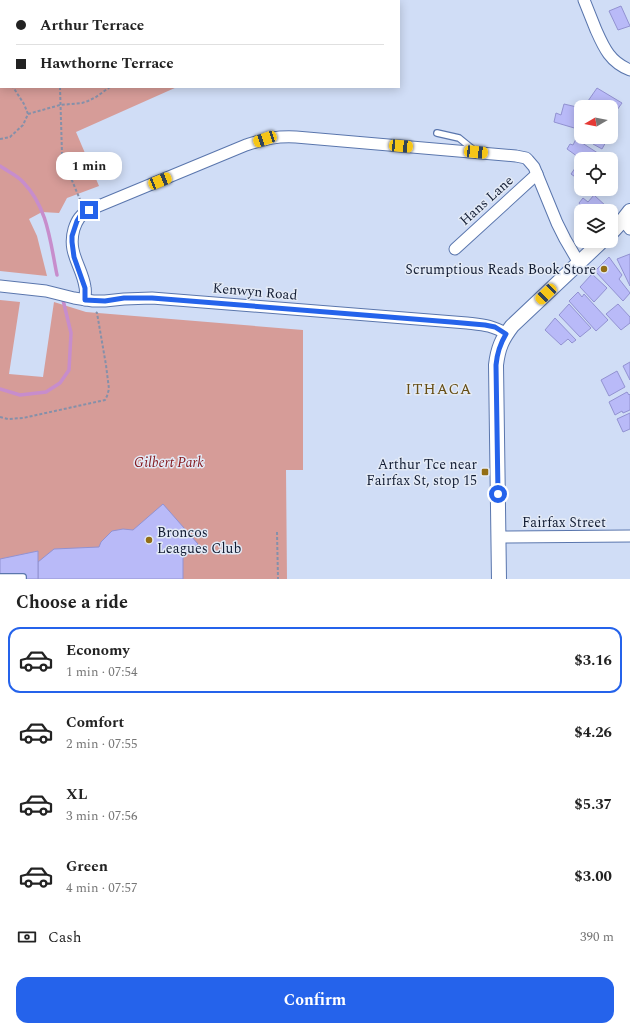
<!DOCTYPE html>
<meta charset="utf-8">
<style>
body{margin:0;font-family:Spectral,serif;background:#f2f2f2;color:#222;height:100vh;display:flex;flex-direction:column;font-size:15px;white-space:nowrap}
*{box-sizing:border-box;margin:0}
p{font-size:13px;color:#767676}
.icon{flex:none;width:22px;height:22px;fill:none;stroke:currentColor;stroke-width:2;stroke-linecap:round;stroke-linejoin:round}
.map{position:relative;height:579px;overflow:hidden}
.panel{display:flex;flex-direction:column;background:#fff;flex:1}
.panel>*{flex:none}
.hud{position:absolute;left:0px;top:0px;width:400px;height:88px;box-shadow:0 2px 10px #0003;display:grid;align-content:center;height:88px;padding:0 16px;background:#fff}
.needle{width:26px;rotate:260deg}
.buttons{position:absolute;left:574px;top:100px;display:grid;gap:8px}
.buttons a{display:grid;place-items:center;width:44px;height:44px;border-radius:8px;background:#fff;box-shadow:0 2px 10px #0003;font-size:20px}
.end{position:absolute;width:18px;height:18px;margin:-9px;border:5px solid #2563eb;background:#fff;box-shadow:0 0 0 2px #fff}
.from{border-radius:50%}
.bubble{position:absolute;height:28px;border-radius:12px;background:#fff;box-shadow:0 2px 10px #0003;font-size:13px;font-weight:700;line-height:28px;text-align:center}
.car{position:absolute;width:12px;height:24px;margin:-12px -6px;border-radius:5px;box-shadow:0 0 3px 1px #0007;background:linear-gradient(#f5c518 24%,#345 0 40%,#f5c518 0 76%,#345 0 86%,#f5c518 0)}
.hud b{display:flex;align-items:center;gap:14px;height:38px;font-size:15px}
.hud b+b{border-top:1px solid #e0e0e0}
.hud i{width:10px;height:10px;background:#222}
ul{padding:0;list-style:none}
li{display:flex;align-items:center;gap:12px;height:66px;margin:0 8px 6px;padding:0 8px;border:2px solid transparent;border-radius:12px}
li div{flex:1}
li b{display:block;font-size:15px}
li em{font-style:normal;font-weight:700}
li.on{border-color:#2563eb}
li>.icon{width:36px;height:36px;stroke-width:1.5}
h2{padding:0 16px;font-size:18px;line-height:48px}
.pay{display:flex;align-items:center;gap:10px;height:44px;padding:0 16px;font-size:15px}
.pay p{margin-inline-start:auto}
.action{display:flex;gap:8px;margin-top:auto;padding:8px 16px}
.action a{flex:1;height:46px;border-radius:12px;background:#2563eb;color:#fff;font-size:16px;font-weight:700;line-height:46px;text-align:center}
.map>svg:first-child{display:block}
.green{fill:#d69c98}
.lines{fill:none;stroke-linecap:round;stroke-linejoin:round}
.stream{stroke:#c78dcc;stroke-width:3.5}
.building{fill:#b9baf8;stroke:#9292d1}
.service-casing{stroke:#5a76ad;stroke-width:8}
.minor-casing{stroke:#5a76ad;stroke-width:13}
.tertiary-casing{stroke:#5a76ad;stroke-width:16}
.path{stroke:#8590a9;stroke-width:2;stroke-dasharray:3 2;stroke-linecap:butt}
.service{stroke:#fff;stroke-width:5.5}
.minor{stroke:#fff;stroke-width:11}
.tertiary{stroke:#fff;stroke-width:14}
.route{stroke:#2563eb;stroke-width:5}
.poi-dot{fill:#936e15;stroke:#e3eaf6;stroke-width:1.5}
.labels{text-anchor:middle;stroke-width:3;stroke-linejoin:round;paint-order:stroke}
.street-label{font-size:14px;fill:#121c33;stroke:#e3eaf6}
.poi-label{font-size:14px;fill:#121c33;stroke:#e3eaf6;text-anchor:end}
.park-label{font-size:14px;font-style:italic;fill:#861d22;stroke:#e3eaf6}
.neighbourhood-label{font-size:15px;letter-spacing:1px;fill:#664d13;stroke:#e3eaf6}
</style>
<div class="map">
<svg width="630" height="579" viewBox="0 0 630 579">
<rect width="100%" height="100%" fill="#d0ddf6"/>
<!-- green -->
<g class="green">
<path d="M0 0H334V1H1V87H177L76 132 99 186 67 198 59 213 42 212 29 219 37 236 47 276 0 271Z"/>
<path d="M0 300 20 302 9 374 43 377 54 302 86 312 303 330V470H286L287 579H0Z"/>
</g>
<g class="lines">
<!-- stream -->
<g class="stream">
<path d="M40 1 41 0"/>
<path d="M0 35 1 34"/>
<path d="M0 166C7 171 17 175 23 182 48 208 50 241 57 275"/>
<path d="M0 389 20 395 46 392 60 383 69 370 71 333 63 300"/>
</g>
</g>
<!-- building -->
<g class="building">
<path d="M621 6 630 26 618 30 609 11Z"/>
<path d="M597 88 622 103 612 117 611 116V107H597L588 101Z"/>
<path d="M564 104 581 108V130L554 122 556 113 561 115Z"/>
<path d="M597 137H602L607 140 602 149 593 144Z"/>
<path d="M576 139 607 159H581L567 149 570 144 573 145Z"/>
<path d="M580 161H581V181L571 174Z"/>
<path d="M611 162 615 164 611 170Z"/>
<path d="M593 189H604L601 194Z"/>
<path d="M594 195 607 207 603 211H581V215L579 212 582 208 579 203 583 198 588 202Z"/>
<path d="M630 254V286L617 259Z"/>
<path d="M609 257 622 275 619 279 630 293 623 301 595 271Z"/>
<path d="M592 274 607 288 594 302 580 287Z"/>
<path d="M578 292 582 297 584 294 608 320 596 331 569 301Z"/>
<path d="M569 304 591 328 580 337 559 315Z"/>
<path d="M618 304 630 317V323L621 330 606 314Z"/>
<path d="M555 318 576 340 572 343 568 339 561 345 545 330Z"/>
<path d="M630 362V380L623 366Z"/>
<path d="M617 371 625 387 609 396 601 380Z"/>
<path d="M627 392 629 395 630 394V410L623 413 622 411 615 415 609 402Z"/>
<path d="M630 413V429L623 432 617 419Z"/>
<path d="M163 504 198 544 183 558V579H38V562L54 549 99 547 101 542 112 531 123 529 133 530Z"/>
<path d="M38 551V579H0V559Z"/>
</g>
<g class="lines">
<!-- service casing -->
<g class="service-casing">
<g id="service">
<path d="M437 133 459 138 475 151"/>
<path d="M0 577H23V579"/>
</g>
</g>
<!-- minor casing -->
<g class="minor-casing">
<g id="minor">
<path d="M584 0C588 10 592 20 596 30 604 48 610 62 630 70"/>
<path d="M623 220 630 229"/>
<path d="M455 249 537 174"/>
<path d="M0 286 46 291 74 298 93 301H105L124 299 152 298 467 323C484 325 491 325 507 334"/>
<path d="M85 300C85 296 86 291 85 287 82 266 67 253 74 229 77 220 80 215 89 210L246 145C266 139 275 136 296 137L516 156 526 158 528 160 534 167 557 223 565 239 579 263"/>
<path d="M498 537 630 536"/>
</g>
</g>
<!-- tertiary casing -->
<g class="tertiary-casing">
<g id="tertiary">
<path d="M611 233 623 220 630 211"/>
<path d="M499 579 496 365C498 348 502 339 512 326L602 241"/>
</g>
</g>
<!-- path -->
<g class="path">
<path d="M127 0V1"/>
<path d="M84 1V0"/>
<path d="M0 78H1"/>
<path d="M60 87 62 154 63 165 71 178 81 202"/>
<path d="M28 114 60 105 82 103 88 101 96 97 110 87"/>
<path d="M0 139 10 137 23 125 28 114 24 104 13 87"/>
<path d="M0 417 8 419 23 418 105 400 107 396 109 389 106 365 97 313 96 312"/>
<path d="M277 532 278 579"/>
</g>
<!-- service -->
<use href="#service" class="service"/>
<!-- minor -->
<use href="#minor" class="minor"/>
<!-- tertiary -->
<use href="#tertiary" class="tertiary"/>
</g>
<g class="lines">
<!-- route -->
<path class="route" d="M89 210 80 216 77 221 72 236V242L74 257 85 288V300L105 301 124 298H152L451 322 485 325 495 327 506 334C500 344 497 353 496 365L498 494"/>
</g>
<!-- markers -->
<g class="poi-dot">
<circle cx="604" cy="269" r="4"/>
<rect x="481" y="468" width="8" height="8" rx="2"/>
<circle cx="149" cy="540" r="4"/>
</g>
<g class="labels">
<!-- street labels -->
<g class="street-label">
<text transform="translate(486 200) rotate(-42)" y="5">Hans Lane</text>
<text transform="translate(255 291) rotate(5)" y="5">Kenwyn Road</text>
<text x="564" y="527">Fairfax Street</text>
</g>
<!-- poi labels -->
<g class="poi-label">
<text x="596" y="274">Scrumptious Reads Book Store</text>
<text x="477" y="469">Arthur Tce near<tspan x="477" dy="16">Fairfax St, stop 15</tspan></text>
<text x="157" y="537" text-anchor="start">Broncos<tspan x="157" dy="16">Leagues Club</tspan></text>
</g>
<!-- park labels -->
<g class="park-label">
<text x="169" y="467">Gilbert Park</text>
</g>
<!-- neighbourhood labels -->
<g class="neighbourhood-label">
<text x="439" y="394">ITHACA</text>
</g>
</g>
</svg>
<div class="buttons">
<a><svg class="needle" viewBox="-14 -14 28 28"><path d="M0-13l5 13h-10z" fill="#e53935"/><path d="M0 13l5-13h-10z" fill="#767676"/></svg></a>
<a><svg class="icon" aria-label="locate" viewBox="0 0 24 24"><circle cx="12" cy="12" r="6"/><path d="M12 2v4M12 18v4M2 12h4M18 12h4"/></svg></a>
<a><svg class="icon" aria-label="layers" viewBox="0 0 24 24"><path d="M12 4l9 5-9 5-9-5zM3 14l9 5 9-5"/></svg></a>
</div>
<i class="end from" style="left:498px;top:494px"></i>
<i class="end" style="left:89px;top:210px"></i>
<div class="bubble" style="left:56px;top:152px;width:66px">1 min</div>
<i class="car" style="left:265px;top:139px;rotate:251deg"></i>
<i class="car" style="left:401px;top:146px;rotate:95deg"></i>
<i class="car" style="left:476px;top:152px;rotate:96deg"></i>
<i class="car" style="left:160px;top:181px;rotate:68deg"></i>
<i class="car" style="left:546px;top:294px;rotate:226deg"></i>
<div class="hud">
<b><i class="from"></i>Arthur Terrace</b>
<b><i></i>Hawthorne Terrace</b>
</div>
</div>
<section class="panel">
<h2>Choose a ride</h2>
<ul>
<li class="on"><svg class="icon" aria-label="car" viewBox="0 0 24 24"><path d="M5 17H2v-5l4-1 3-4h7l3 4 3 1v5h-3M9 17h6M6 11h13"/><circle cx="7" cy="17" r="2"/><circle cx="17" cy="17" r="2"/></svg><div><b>Economy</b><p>1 min · 07:54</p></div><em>$3.16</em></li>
<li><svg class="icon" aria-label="car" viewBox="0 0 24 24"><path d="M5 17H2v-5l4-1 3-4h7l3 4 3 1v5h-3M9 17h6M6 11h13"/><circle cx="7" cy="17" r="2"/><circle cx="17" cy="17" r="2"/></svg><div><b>Comfort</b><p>2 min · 07:55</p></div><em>$4.26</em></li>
<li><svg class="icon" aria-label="car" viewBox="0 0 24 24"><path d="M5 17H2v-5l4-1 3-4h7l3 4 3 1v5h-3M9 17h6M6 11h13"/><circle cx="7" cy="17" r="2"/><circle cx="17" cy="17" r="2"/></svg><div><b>XL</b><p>3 min · 07:56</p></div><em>$5.37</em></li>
<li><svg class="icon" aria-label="car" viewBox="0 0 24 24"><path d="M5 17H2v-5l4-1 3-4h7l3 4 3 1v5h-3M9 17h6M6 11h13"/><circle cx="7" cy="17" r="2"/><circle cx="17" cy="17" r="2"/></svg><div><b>Green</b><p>4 min · 07:57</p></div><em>$3.00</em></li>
</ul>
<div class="pay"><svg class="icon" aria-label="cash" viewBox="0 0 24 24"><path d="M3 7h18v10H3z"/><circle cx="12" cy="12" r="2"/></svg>Cash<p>390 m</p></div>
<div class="action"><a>Confirm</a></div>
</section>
